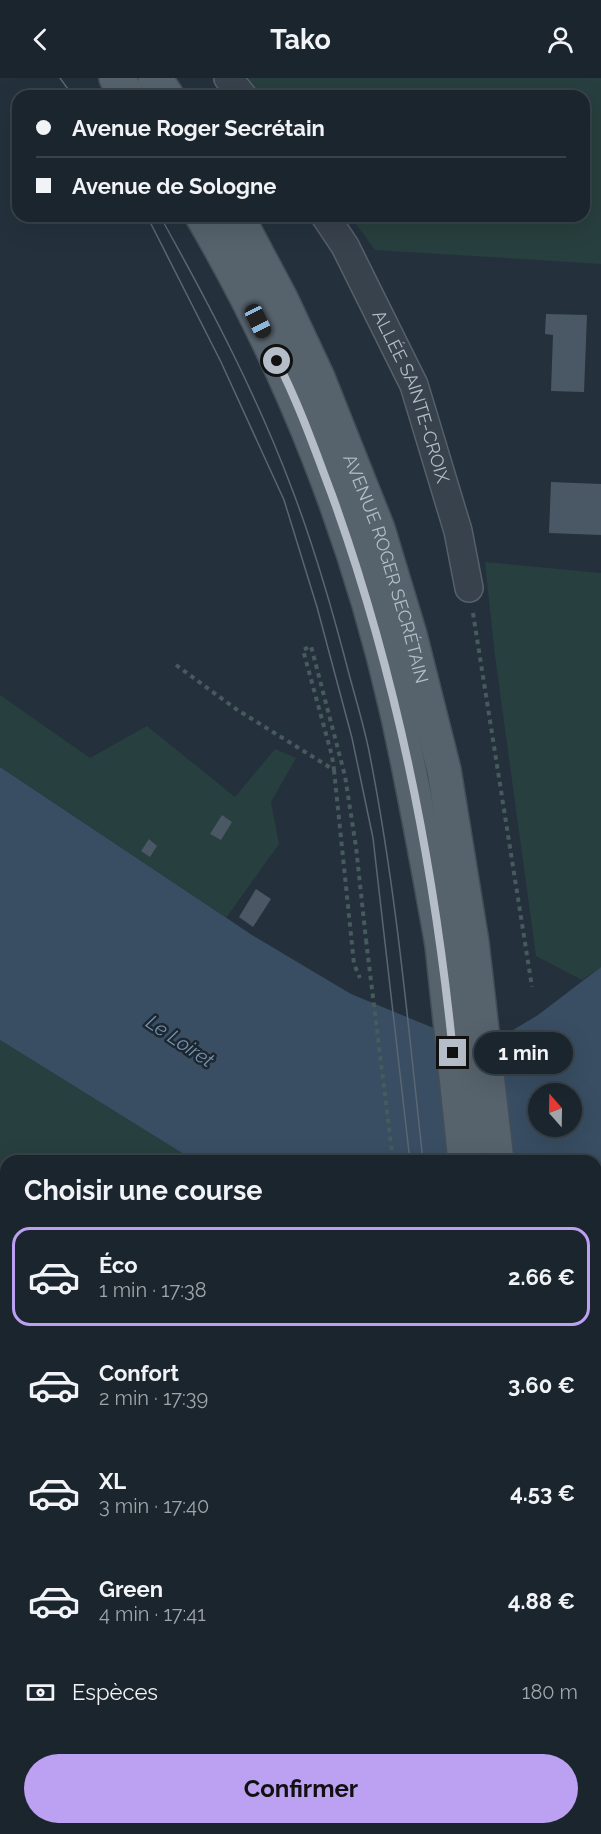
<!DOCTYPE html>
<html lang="fr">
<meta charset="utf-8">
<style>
body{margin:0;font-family:Raleway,sans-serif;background:#283139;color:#f1f3f6;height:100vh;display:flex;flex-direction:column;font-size:22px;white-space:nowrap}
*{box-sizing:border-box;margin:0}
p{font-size:20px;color:#a0a5aa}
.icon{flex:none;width:33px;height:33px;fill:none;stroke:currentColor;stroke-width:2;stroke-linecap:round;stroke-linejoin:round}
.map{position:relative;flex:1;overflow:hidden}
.panel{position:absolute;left:0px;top:1077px;width:602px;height:680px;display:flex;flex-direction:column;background:#1b252d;border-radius:18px 18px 0 0;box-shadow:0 6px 24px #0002,0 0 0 2px #394249}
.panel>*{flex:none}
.top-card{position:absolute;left:12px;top:12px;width:578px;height:132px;border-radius:18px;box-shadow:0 6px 24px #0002,0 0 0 2px #394249;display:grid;align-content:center;height:132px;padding:0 24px;background:#1b252d}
.needle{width:39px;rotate:340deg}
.controls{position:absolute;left:528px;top:1005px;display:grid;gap:12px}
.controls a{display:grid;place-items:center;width:54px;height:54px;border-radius:50%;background:#1b252d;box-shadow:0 6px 24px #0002,0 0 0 2px #394249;font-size:30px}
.end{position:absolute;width:27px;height:27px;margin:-14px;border:8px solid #b4bdc8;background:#111;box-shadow:0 0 0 3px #111}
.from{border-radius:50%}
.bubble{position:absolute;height:42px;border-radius:21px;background:#1b252d;box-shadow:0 6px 24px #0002,0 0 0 2px #394249;font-size:20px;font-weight:700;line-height:42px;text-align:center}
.car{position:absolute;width:18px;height:36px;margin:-18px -9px;border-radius:8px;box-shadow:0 0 4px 2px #0007;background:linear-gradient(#222 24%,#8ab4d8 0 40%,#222 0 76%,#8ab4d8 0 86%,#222 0)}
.top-card b{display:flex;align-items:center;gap:21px;height:57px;font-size:22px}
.top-card b+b{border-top:2px solid #394249}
.top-card i{width:15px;height:15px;background:#f1f3f6}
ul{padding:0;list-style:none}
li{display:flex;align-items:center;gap:18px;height:99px;margin:0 12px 9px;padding:0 12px;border:3px solid transparent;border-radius:18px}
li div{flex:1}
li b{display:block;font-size:22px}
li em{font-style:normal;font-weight:700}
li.active{border-color:#bca0f2}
li>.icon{width:54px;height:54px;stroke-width:1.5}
h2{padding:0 24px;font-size:27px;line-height:72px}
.pay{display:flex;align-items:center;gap:15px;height:66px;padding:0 24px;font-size:22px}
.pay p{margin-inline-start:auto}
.primary-button{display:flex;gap:12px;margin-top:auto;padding:12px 24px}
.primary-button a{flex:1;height:69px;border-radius:36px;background:#bca0f2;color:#111;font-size:24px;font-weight:700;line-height:69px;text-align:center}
header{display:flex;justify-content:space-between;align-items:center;height:78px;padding:0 24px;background:#1b252d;font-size:27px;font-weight:700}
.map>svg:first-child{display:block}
.green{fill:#273f3e}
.water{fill:#394e63;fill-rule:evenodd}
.building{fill:#4a5865}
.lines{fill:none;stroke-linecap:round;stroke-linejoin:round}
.street-casing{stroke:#56606a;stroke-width:30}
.primary-casing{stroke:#444e58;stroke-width:36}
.path{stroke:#465b5c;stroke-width:4;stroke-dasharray:4.5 4.5;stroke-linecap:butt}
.street{stroke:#38424c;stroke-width:27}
.primary{stroke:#56626c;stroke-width:33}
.tram{stroke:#5a6773;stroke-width:1.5}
.primary-bridge-casing{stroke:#444e58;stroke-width:36;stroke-linecap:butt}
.path-bridge{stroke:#465b5c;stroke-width:4;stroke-dasharray:4.5 4.5;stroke-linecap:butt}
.primary-bridge{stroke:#56626c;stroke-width:33}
.route{stroke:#b4bdc8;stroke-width:8}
.labels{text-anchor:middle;stroke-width:5;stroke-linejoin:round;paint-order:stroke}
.street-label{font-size:18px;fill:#b4bdc8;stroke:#1d2731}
.water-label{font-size:20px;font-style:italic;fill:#7591aa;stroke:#1d2731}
</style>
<header><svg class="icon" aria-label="back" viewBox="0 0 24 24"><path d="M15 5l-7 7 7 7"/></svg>Tako<svg class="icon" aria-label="person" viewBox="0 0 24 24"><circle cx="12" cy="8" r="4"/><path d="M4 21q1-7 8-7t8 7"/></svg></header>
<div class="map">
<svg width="601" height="1756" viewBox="0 0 601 1756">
<rect width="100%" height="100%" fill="#24313c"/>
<!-- green -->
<g class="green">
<path d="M238 0H601V186L375 172 350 138H584V18H254Z"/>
<path d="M485 484 601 495V889L582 902 536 878 495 578Z"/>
<path d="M0 617 90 680 147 648 235 719 275 671 296 680 271 724 279 766 226 840 0 689Z"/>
<path d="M0 962 195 1083H6V1705L0 1700Z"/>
<path d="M437 1750 438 1756H68L61 1751Z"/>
</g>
<!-- water -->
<path class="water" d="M0 689 252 857 351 916 477 968 513 952 538 937 601 889V1109L599 1112 601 1114V1336L596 1332V1083H195L0 962ZM538 1016H572V1048H538Z"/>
<!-- building -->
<g class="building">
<path d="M546 236 587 237 584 314 551 313 553 257 545 256Z"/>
<path d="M551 404 601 406V457L549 455Z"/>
<path d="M222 737 232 744 221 762 210 756Z"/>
<path d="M149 761 157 768 150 779 141 773Z"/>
<path d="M256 811 271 821 253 849 239 839Z"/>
</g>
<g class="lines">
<!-- street casing -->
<g class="street-casing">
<g id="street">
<path d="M228 0 243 18"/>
<path id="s1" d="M325 138 345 168 414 307 458 453 469 510"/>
</g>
</g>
<!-- primary casing -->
<g class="primary-casing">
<g id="primary">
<path d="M116 0 129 18"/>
<path d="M155 0 167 18"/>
<path d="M202 138C291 290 357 459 396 630 414 709 428 788 442 867"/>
<path id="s2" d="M237 138 281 221 318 300 378 451 410 557 444 692 472 865"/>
<path d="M540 1750 541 1756"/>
<path d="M575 1750 576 1756"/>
</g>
</g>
<!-- path -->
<g class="path">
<path d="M473 535 532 909"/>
<path d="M176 587 236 631 334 692 332 678 303 572 311 568 345 698 356 769 366 862"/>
<path d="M334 692 354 886 360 900"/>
<path d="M462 1750 463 1756"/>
</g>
<!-- street -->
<use href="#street" class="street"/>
<!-- primary -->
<use href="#primary" class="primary"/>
<!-- tram -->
<g class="tram">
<path d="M60 0 73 18"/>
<path d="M147 138 221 284 284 422 317 529 352 660 373 760 410 1083"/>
<path d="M160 138C209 226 257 317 292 411 315 471 333 534 349 596 356 622 364 648 369 673 396 809 408 946 423 1083"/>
<path d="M490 1750V1756"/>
<path d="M476 1756V1750"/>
</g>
<!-- primary-bridge casing -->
<g class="primary-bridge-casing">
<g id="primary-bridge">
<path d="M472 865 497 1083"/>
<path d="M442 867 465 1083"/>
</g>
</g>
<!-- path-bridge -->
<path class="path-bridge" d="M366 862 393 1083"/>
<!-- primary-bridge -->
<use href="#primary-bridge" class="primary-bridge"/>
</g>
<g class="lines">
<!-- route -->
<path class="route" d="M277 283C299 326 315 372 332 417 397 597 434 785 453 975"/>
</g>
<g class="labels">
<!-- street labels -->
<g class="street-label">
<text dy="6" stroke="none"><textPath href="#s1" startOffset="201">ALLÉE SAINTE-CROIX</textPath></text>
<text dy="6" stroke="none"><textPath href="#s2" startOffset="384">AVENUE ROGER SECRÉTAIN</textPath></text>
</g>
<!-- water labels -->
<g class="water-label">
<text transform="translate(180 963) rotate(34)" y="7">Le Loiret</text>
</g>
</g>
</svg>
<div class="controls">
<a><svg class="needle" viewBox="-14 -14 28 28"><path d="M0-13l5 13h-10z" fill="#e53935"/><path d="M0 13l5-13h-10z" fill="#a0a5aa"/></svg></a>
</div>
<i class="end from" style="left:277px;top:283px"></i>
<i class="end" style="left:453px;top:975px"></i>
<div class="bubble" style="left:474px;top:954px;width:99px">1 min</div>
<i class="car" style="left:258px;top:243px;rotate:154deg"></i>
<div class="top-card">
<b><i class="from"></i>Avenue Roger Secrétain</b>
<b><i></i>Avenue de Sologne</b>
</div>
<section class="panel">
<h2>Choisir une course</h2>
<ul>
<li class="active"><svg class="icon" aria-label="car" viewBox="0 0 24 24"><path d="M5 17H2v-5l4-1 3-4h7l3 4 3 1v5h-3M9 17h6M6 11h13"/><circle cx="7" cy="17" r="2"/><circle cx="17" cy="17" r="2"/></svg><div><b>Éco</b><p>1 min · 17:38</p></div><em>2.66 €</em></li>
<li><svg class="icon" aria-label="car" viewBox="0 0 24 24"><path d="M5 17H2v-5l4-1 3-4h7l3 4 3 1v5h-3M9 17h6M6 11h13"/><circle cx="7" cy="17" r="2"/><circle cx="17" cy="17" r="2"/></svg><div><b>Confort</b><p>2 min · 17:39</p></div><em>3.60 €</em></li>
<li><svg class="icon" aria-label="car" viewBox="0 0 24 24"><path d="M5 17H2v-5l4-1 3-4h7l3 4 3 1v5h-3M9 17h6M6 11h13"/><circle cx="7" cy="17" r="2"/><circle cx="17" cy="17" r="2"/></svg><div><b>XL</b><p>3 min · 17:40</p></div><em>4.53 €</em></li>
<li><svg class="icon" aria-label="car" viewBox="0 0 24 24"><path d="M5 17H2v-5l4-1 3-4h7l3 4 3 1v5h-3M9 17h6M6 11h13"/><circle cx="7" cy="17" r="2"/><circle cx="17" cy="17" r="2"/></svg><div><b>Green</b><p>4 min · 17:41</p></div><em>4.88 €</em></li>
</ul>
<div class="pay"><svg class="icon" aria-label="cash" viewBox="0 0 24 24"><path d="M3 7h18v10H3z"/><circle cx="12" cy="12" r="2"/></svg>Espèces<p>180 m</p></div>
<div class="primary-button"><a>Confirmer</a></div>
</section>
</div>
